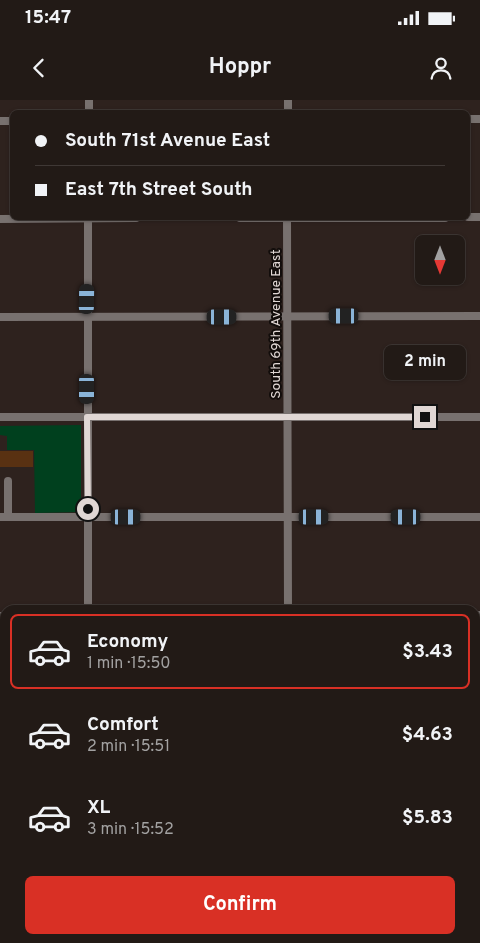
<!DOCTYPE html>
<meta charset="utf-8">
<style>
body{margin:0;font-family:Overpass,sans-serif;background:#2e2723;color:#f1f3f6;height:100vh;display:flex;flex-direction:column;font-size:19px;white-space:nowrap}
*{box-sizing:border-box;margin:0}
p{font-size:16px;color:#a2a1a1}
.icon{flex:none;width:28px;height:28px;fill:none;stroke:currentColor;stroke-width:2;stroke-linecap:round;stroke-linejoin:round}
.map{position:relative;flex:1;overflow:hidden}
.panel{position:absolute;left:0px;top:505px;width:480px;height:339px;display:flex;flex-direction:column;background:#221a16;border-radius:15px 15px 0 0;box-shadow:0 1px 4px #0004,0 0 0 1px #3f3835}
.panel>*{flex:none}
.top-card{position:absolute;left:10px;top:10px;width:460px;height:110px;border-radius:8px;box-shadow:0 1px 4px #0004,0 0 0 1px #3f3835;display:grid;align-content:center;height:110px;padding:0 25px;background:#221a16}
.needle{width:32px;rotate:180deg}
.fabs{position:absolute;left:415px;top:135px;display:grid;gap:10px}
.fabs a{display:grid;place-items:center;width:50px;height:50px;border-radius:8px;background:#221a16;box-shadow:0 1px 4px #0004,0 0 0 1px #3f3835;font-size:25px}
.end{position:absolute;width:22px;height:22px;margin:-11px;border:6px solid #e0d7d4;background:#111;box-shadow:0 0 0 2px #111}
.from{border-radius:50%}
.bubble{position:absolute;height:35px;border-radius:8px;background:#221a16;box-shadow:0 1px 4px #0004,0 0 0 1px #3f3835;font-size:16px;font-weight:700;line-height:35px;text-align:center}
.car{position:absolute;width:15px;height:30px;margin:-15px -8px;border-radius:6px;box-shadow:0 0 4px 1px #0007;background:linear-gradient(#222 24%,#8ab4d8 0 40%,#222 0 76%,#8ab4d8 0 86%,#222 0)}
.top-card b{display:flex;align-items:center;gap:18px;height:48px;font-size:19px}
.top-card b+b{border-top:1px solid #3f3835}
.top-card i{width:12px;height:12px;background:#f1f3f6}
ul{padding:9px 0 0;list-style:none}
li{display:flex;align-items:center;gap:15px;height:75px;margin:0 10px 8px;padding:0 15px;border:2px solid transparent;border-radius:8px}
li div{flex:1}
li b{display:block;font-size:19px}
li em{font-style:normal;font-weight:700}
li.selected{border-color:#d93025}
li>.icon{width:45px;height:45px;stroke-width:1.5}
.button{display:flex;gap:10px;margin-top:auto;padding:10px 25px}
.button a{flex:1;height:58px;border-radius:8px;background:#d93025;color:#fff;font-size:20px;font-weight:700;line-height:58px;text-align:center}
.status{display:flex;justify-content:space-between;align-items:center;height:35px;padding:0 25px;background:#221a16;direction:ltr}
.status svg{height:14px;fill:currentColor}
header{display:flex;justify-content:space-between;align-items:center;height:65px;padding:0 25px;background:#221a16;font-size:22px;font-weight:700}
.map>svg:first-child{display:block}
.green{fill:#00401e}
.building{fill:#593112}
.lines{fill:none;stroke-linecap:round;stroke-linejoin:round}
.minor{stroke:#78716f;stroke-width:8}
.route{stroke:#e0d7d4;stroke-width:6}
.labels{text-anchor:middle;stroke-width:4;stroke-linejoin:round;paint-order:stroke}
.street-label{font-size:14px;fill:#e0d7d4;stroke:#120d0b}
</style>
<div class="status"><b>15:47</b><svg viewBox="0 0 49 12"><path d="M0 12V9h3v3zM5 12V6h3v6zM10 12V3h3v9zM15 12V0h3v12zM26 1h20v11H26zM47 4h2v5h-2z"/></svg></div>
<header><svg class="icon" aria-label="back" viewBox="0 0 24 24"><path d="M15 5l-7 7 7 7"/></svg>Hoppr<svg class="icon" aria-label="person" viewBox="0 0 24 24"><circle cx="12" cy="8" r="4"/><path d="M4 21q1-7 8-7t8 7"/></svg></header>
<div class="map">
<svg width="480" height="843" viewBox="0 0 480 843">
<rect width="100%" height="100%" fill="#2e221e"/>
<!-- green -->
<path class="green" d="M81 325V412L35 413 34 350H7V336L0 335V326Z"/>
<!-- building -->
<rect class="building" x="0" y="351" width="33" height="16"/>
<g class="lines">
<!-- minor -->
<g class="minor">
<path d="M288 0V12"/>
<path d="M89 12V0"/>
<path d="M468 19H480"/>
<path d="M0 21H12"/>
<path d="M468 117H480"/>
<path d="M88 118V510"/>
<path d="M240 118H445"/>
<path d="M287 118 288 510"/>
<path d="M0 119 136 118"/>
<path d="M0 217 480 216"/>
<path d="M0 317H480"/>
<path d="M8 381V417"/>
<path d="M0 417H480"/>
<path d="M475 515H480"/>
<path d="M0 516H5"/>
<path d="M0 615H5"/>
<path d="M475 615H480"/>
<path d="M475 714H480"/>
<path d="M0 716H5"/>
<path d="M92 839V843"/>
<path d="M191 839V843"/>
<path d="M291 839V843"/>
<path d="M385 843V839"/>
</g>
</g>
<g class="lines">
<!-- route -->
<path class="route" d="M88 409 87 317H425"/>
</g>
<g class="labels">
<!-- street labels -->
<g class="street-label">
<text transform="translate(275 224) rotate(-90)" y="5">South 69th Avenue East</text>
</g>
</g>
</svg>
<div class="fabs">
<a><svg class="needle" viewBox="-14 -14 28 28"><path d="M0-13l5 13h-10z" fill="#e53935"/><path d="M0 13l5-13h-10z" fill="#a2a1a1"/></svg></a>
</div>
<i class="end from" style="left:88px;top:409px"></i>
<i class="end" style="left:425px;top:317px"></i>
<div class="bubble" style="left:384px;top:245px;width:82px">2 min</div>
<i class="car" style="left:87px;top:199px;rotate:1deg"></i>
<i class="car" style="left:344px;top:216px;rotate:270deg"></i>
<i class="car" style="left:222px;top:217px;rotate:90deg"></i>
<i class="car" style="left:87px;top:289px;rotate:180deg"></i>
<i class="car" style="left:126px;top:417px;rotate:90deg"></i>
<i class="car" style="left:314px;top:417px;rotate:90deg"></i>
<i class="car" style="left:406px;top:417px;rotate:270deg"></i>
<div class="top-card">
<b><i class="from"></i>South 71st Avenue East</b>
<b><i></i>East 7th Street South</b>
</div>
<section class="panel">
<ul>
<li class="selected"><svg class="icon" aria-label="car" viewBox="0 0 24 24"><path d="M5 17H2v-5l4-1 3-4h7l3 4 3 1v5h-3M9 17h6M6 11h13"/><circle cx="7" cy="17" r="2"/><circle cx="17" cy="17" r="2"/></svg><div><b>Economy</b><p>1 min · 15:50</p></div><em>$3.43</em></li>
<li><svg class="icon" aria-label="car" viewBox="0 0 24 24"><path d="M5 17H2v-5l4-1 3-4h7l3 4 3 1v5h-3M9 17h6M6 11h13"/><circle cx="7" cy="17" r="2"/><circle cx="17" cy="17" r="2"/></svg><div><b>Comfort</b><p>2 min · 15:51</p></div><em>$4.63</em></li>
<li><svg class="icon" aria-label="car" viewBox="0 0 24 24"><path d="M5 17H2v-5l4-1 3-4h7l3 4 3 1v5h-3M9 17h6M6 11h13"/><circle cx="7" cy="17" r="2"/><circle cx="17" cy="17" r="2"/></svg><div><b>XL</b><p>3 min · 15:52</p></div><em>$5.83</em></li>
</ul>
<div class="button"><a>Confirm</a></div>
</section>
</div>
